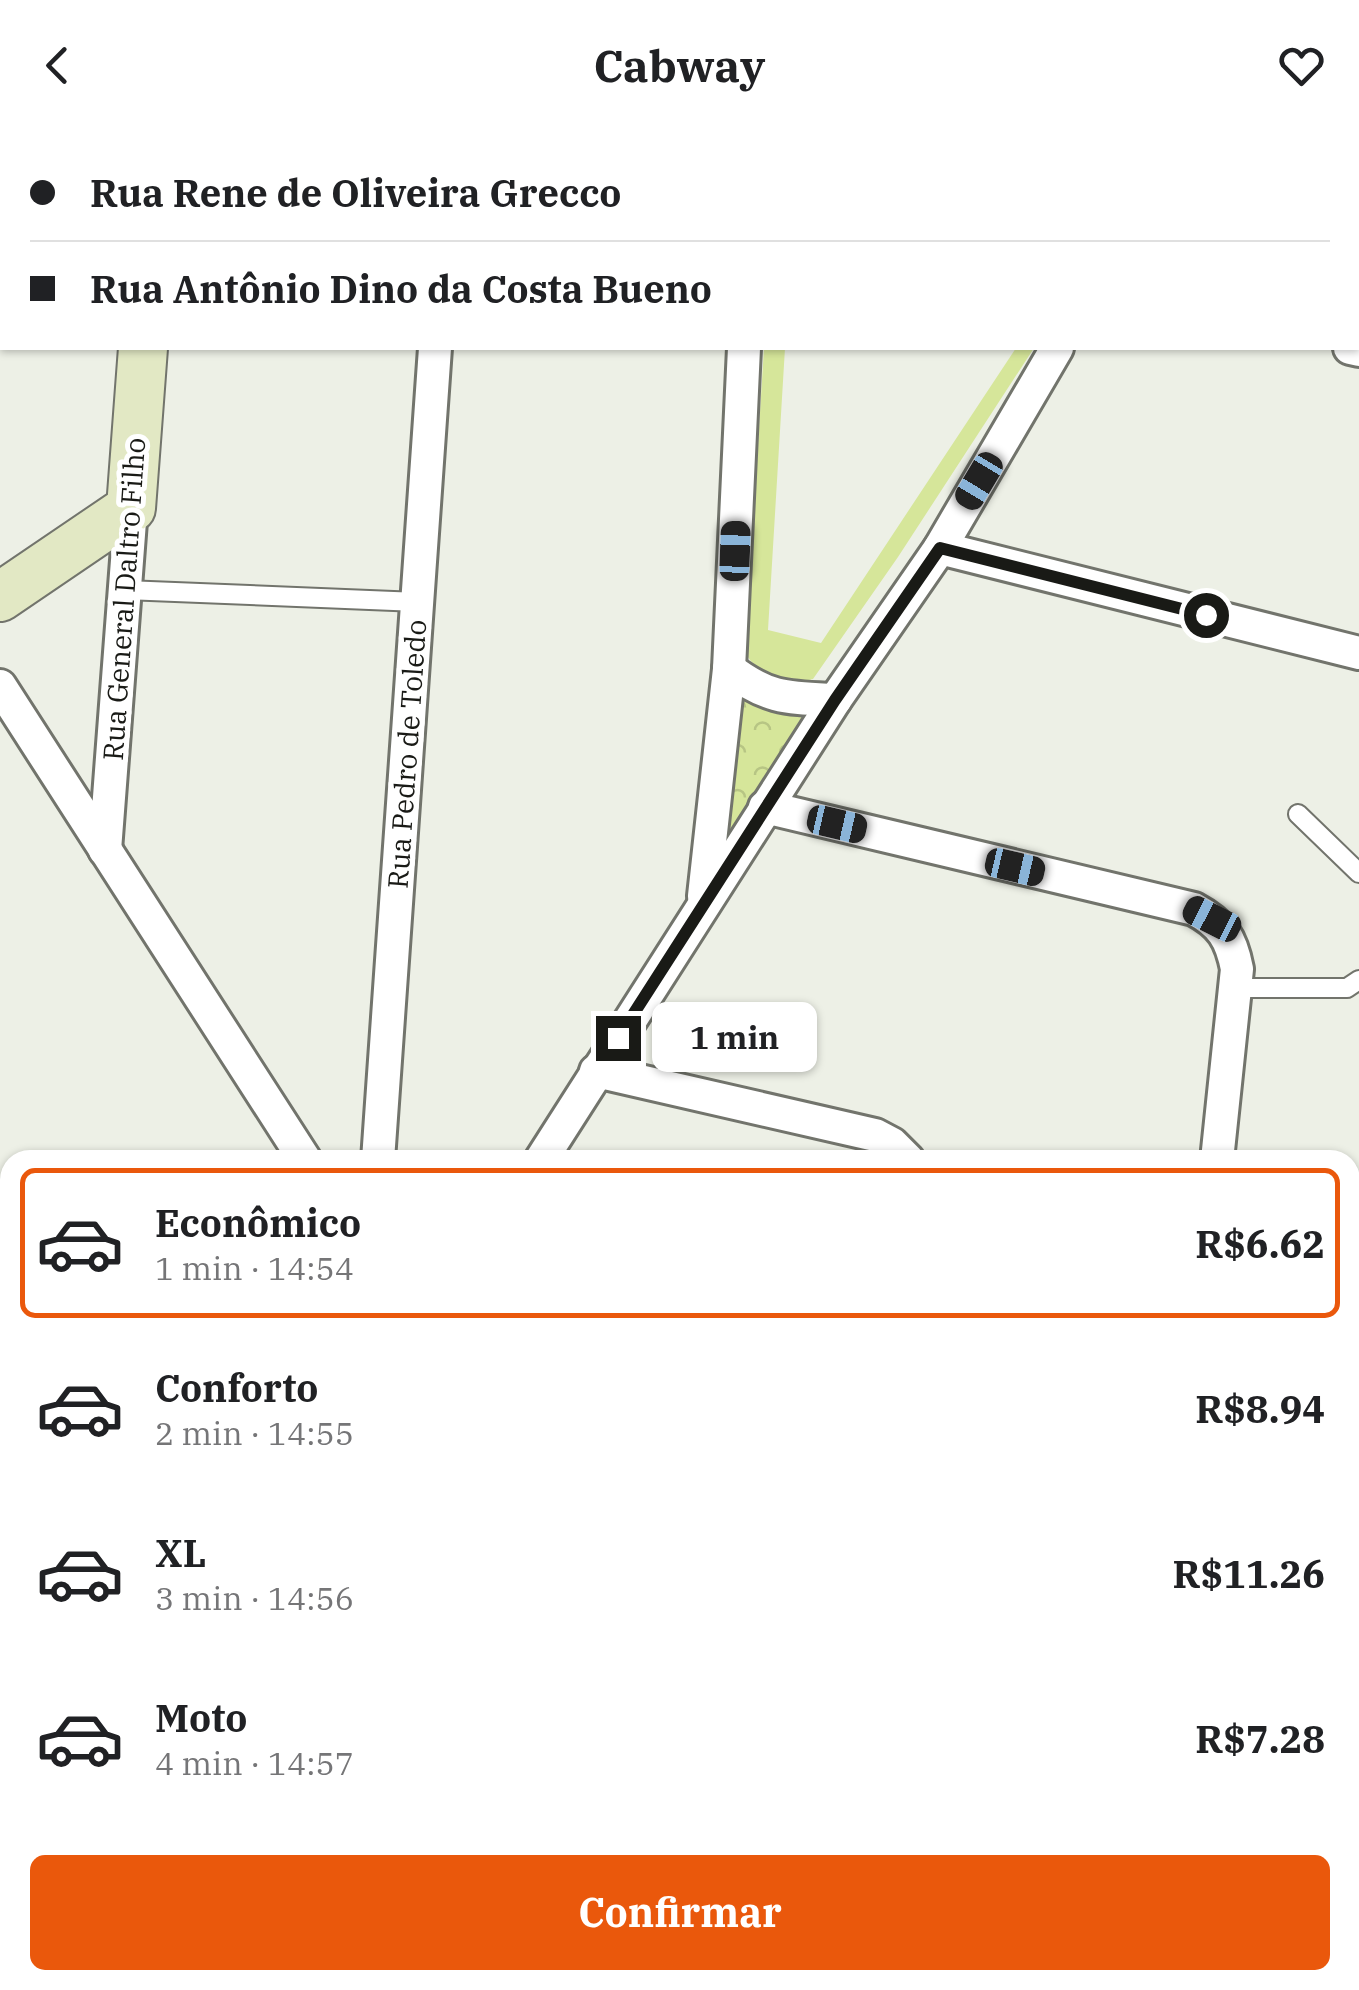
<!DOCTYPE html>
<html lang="pt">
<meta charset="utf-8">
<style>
body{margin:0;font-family:"IBM Plex Serif",serif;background:#f6f6f6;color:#202124;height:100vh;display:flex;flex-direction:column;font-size:38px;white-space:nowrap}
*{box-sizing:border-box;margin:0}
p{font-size:32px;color:#757577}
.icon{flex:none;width:55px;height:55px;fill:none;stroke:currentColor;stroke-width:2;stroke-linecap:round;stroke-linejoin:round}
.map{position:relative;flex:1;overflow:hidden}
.drawer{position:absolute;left:0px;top:1020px;width:1360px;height:840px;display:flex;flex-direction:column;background:#fff;border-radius:30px 30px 0 0;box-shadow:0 2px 8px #0004}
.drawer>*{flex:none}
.guide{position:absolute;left:0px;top:0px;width:1360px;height:220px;box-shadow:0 2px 8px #0004;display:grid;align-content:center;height:220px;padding:0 30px;background:#fff}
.end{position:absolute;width:45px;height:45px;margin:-22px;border:12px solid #191a16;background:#fff;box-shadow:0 0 0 5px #fff}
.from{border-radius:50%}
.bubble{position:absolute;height:70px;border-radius:15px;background:#fff;box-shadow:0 2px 8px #0004;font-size:32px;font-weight:800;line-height:70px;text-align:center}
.car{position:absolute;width:30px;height:60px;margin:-30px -15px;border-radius:12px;box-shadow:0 0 8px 2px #0007;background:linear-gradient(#222 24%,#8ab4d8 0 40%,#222 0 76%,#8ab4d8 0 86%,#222 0)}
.guide b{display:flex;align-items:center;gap:35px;height:95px;font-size:38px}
.guide b+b{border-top:2px solid #e0e0e0}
.guide i{width:25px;height:25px;background:#202124}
ul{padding:18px 0 0;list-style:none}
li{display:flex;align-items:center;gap:30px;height:150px;margin:0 20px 15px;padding:0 10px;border:5px solid transparent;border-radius:15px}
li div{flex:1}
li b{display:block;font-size:38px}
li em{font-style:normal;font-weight:800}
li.current{border-color:#ea580c}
li>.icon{width:90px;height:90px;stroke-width:1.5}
.primary-button{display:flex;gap:20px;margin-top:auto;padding:20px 30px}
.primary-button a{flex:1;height:115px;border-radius:15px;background:#ea580c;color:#fff;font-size:40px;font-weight:800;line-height:115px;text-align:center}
header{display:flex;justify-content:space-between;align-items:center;height:130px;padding:0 30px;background:#fff;font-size:45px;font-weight:800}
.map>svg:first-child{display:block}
.grass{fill:#d6e69a}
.forest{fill:url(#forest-firs)}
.park{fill:url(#park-crowns)}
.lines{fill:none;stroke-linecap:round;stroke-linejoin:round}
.service-casing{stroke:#72746c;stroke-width:22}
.minor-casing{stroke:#72746c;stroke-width:38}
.secondary-casing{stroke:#72746c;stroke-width:52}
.service{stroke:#fff;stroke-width:18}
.minor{stroke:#fff;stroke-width:32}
.secondary{stroke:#e2e8c4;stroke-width:48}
.route{stroke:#191a16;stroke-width:12}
.labels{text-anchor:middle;stroke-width:10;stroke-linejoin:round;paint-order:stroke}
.street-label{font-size:28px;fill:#191a16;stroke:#fff}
</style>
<header><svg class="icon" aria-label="back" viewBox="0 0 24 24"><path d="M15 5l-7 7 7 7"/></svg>Cabway<svg class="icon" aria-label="heart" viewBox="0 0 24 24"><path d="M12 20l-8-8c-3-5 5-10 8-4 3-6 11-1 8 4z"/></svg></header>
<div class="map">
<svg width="1359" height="1860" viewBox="0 0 1359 1860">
<defs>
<pattern id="forest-firs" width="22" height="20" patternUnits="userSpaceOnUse" patternTransform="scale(2.5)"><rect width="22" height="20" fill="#b5c379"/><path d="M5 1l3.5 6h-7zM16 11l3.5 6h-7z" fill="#9ba768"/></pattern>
<pattern id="park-crowns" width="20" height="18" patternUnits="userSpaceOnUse" patternTransform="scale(2.5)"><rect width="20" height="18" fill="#d6e69a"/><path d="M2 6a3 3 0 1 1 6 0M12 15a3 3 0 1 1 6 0" fill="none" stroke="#b7c584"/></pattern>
</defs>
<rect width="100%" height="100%" fill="#edf0e6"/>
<!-- grass -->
<path class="grass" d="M764 218H785L768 500 821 513 1016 218H1034L898 427 813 549C788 556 757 546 745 522Z"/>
<!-- forest -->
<g class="forest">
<path d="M1350 1605 1359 1614V1860H1070L1022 1850H1350Z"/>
<path d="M326 1850H638L635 1860H371Z"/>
</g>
<!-- park -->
<path class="park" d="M735 559 826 574 711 744Z"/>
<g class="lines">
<!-- service casing -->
<g class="service-casing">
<g id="service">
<path d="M125 460 418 472"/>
<path d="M1298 684 1359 743"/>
<path d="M1236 858H1347L1359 850"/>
</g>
</g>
<!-- minor casing -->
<g class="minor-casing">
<g id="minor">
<path d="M449 2V0"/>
<path d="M754 2 755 0"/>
<path d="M1146 2V0"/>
<path d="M0 111 2 109"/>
<path d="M1350 218 1359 220"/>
<path d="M940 418 1359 523"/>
<path d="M729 539C768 569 787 568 835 570"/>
<path d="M0 556 305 1030"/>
<path d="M765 677 1194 779C1222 794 1231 808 1237 839L1217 1030"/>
<path d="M105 720 131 378"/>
<path d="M704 766 729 539 744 218"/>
<path d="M596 941 875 1005 892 1014 908 1030"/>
<path d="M378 1030 435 218"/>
<path d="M541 1030 835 570 940 418 1057 218"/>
<path d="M1350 1429 1359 1423"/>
<path d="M838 1850 888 1860"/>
</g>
</g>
<!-- secondary casing -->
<g class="secondary-casing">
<g id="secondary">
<path d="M164 2 168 0"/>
<path d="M0 467 131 378 143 218"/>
</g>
</g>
<!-- service -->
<use href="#service" class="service"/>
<!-- minor -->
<use href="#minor" class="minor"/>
<!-- secondary -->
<use href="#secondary" class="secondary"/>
</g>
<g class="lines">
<!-- route -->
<path class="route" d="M618 908 835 570 940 418 1206 485"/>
</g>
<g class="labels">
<!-- street labels -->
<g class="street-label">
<text transform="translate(124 469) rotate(-86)" y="10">Rua General Daltro Filho</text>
<text transform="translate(407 624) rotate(-86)" y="10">Rua Pedro de Toledo</text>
</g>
</g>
</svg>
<i class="end from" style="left:1206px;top:485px"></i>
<i class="end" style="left:618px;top:908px"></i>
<div class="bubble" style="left:652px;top:872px;width:165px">1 min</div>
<i class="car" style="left:979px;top:351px;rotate:211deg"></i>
<i class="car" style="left:735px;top:421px;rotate:2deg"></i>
<i class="car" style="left:837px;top:694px;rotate:103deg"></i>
<i class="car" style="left:1015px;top:737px;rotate:103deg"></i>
<i class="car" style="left:1212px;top:789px;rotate:297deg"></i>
<div class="guide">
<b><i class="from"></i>Rua Rene de Oliveira Grecco</b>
<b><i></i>Rua Antônio Dino da Costa Bueno</b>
</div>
<section class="drawer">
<ul>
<li class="current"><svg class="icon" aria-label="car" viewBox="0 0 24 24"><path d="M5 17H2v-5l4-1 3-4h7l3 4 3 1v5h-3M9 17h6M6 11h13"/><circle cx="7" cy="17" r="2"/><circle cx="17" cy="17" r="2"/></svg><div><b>Econômico</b><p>1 min · 14:54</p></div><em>R$6.62</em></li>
<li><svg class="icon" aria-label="car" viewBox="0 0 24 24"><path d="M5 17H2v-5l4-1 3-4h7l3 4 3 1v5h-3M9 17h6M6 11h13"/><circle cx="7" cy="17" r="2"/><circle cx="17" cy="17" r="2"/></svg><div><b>Conforto</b><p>2 min · 14:55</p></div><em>R$8.94</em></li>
<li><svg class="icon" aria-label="car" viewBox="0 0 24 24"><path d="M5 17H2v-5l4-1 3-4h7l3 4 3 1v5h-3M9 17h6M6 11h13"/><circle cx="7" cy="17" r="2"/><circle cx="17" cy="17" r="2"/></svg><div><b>XL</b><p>3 min · 14:56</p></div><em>R$11.26</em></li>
<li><svg class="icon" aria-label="car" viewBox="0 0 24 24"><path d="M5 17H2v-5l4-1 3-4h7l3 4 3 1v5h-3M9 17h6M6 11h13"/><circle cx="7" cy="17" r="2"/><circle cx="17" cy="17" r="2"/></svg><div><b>Moto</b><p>4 min · 14:57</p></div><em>R$7.28</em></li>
</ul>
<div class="primary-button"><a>Confirmar</a></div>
</section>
</div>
